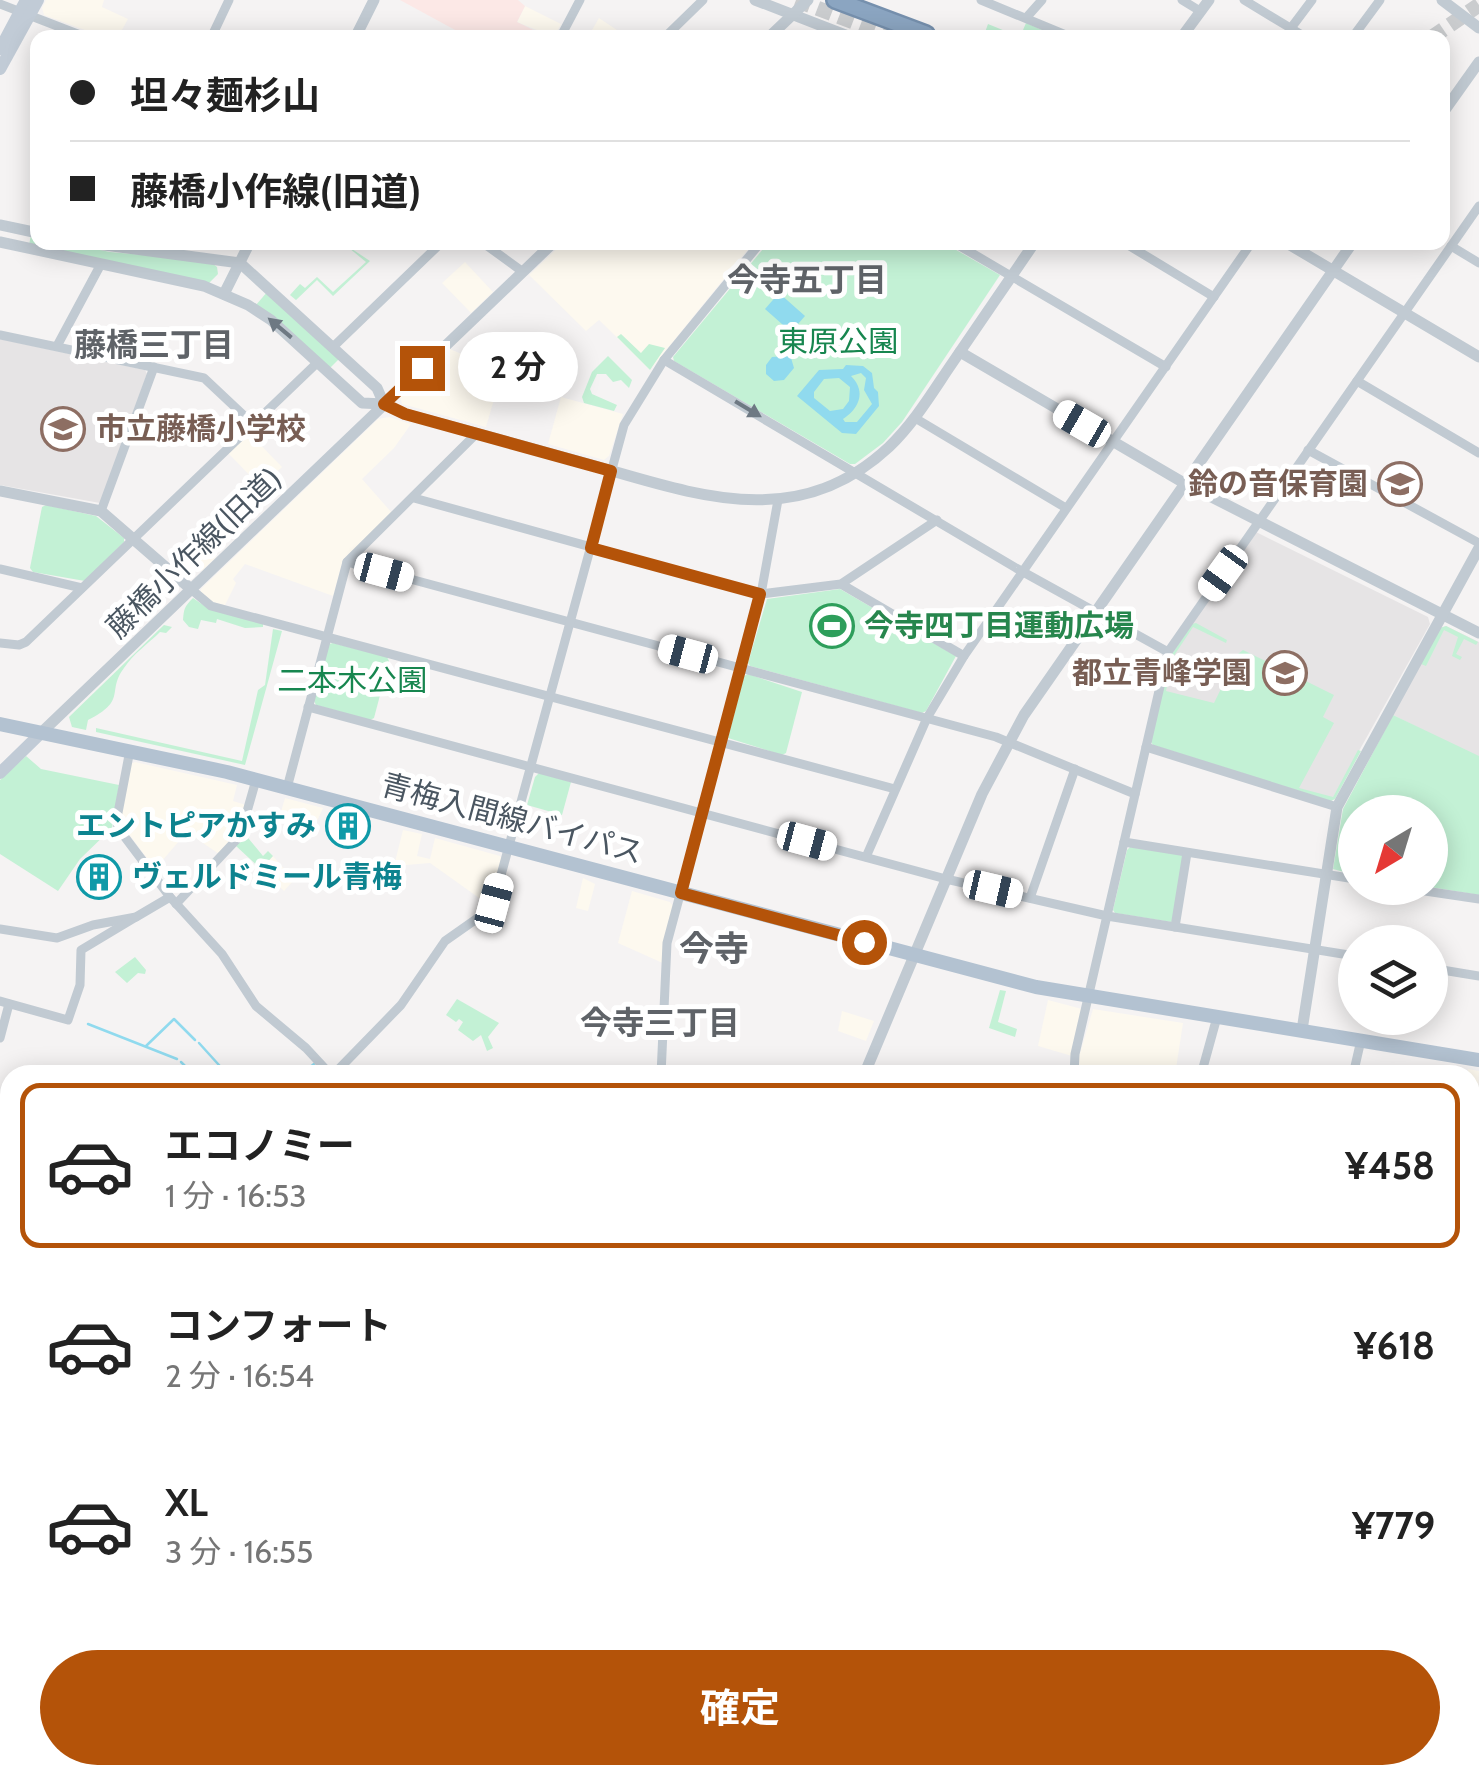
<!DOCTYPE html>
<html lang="ja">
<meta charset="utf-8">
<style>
body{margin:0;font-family:Cabin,"Noto Sans JP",sans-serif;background:#f2f2f2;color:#222;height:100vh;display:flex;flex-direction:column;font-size:38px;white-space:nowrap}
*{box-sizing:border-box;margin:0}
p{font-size:32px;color:#767676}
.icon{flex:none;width:55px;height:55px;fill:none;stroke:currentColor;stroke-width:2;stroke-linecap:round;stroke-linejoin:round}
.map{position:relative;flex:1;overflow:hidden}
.sheet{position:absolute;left:0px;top:1065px;width:1480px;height:720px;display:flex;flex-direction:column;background:#fff;border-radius:30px 30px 0 0;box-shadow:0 5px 25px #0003}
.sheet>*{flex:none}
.banner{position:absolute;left:30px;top:30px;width:1420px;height:220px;border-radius:20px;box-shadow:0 5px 25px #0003;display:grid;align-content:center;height:220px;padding:0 40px;background:#fff}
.needle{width:65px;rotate:218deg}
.controls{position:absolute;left:1338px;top:795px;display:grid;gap:20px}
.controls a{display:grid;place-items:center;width:110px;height:110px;border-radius:50%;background:#fff;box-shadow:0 5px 25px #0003;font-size:50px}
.end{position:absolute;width:45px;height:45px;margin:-22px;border:12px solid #b45309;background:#fff;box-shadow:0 0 0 5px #fff}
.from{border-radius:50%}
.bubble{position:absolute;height:70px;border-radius:35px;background:#fff;box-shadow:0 5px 25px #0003;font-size:32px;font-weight:700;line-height:70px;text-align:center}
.car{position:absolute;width:30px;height:60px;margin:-30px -15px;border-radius:12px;box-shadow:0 0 8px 2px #0007;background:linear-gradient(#fff 24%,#345 0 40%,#fff 0 76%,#345 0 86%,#fff 0)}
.banner b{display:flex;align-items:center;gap:35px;height:95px;font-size:38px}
.banner b+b{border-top:2px solid #e0e0e0}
.banner i{width:25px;height:25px;background:#222}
ul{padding:18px 0 0;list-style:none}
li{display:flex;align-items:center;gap:30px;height:165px;margin:0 20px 15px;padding:0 20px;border:5px solid transparent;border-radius:20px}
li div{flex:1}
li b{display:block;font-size:38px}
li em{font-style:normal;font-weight:700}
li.current{border-color:#b45309}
li>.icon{width:90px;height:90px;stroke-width:1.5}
.cta{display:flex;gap:20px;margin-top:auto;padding:20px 40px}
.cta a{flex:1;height:115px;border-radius:60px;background:#b45309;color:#fff;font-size:40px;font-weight:700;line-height:115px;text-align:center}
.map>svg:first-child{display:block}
.commercial{fill:#fdf9ef}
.education{fill:#e6e4e5}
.medical{fill:#fce8e6}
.green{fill:#c3f1d5}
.water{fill:#90daee;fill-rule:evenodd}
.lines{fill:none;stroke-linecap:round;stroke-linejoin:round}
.stream{stroke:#90daee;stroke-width:2.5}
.river{stroke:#90daee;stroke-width:15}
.motorway-tunnel{stroke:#caccce;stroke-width:15;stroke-dasharray:15 8;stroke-linecap:butt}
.motorway-casing{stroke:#7690ad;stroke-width:20}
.minor{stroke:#c1cad2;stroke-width:9}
.tertiary{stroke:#c1cad2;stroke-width:11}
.secondary{stroke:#c1cbd6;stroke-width:12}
.primary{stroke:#b3c2d1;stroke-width:14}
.motorway{stroke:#8ba5c1;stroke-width:15}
.oneway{fill:#6e7983}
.route{stroke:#b45309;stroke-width:12}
.labels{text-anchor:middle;stroke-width:10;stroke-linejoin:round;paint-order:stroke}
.park-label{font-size:30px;fill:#17864f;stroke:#fff}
.education-label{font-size:30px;font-weight:bold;fill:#785e54;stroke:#fff;text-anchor:end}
.street-label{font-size:30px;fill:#4a5661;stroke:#fff}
.leisure-label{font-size:30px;font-weight:bold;fill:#27864d;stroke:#fff;text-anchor:start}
.culture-label{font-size:30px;font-weight:bold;fill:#0d838f;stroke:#fff;text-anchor:end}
.neighbourhood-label{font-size:32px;font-weight:bold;fill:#5f6368;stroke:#fff}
.quarter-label{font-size:35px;font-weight:bold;fill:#5f6368;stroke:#fff}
</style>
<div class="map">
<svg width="1479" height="1785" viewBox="0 0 1479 1785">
<rect width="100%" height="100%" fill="#f5f3f3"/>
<!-- commercial -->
<g class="commercial">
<path d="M46 0H104L102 7 128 19 118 37H104L44 15 42 8Z"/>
<path d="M525 6 561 24 554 37 517 22Z"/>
<path d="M599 18 614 28 627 37H588Z"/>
<path d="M563 243H753L650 370 599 320 586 331 529 275Z"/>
<path d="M465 262 493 292 471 313 442 283Z"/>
<path d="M450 349 502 372 486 427 402 404 400 397Z"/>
<path d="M561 397 623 414 609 456 604 460 548 444Z"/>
<path d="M389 417 411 424 394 448 362 479 392 513 343 560 333 596 245 564 233 579 236 583 225 605 212 602 201 592V589L378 419Z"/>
<path d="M249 433 282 467 261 487 228 453Z"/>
<path d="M203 543 216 557 202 571 189 557Z"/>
<path d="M135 762 237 785 233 801 246 805 238 832 219 854 187 832 155 869 120 822 131 764Z"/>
<path d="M285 798 323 808 312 832 301 821 280 815Z"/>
<path d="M403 830 422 834 417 856 430 859 435 838 500 856 502 859 489 905 430 863 394 866Z"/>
<path d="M273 856 294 880 284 891 261 869Z"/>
<path d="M583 878 595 884 588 911 576 908Z"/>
<path d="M632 891 670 902 673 906 665 964 618 943Z"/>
<path d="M1048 1000 1082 1009 1072 1056 1038 1046Z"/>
<path d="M1093 1009 1183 1023 1175 1075H1079V1057Z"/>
<path d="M842 1011 874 1021 866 1041 838 1031Z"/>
<path d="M1468 1069 1479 1071 1477 1120 1470 1118Z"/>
</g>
<!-- education -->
<g class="education">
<path d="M0 339 145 370 147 374 100 503 0 485Z"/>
<path d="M1256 532 1428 617 1430 624 1331 801 1153 745 1174 650Z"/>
<path d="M1446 626 1479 642V758L1393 715 1440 628Z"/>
</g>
<!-- medical -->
<path class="medical" d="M400 0H518L525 6 517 22 548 37H468Z"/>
<!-- green -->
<g class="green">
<path d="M1026 23 1061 38H983L988 24 1020 37Z"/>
<path d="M31 235 37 237 38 242 65 243 110 252 209 261 217 267 218 274 209 283 29 245Z"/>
<path d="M343 243 370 261 333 296 317 280 296 300 290 295 300 284 305 288 317 277 333 292 366 262Z"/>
<path d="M768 243H944L1000 275 902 422 883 443 855 464H850L674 361 673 357Z"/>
<path d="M268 291 340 358 330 368 256 305Z"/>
<path d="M621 334 641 353 649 344 665 348 650 370 617 337Z"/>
<path d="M608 356 632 380 629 388 621 380 613 382 606 374H597L590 389 592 394 617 405 614 411 584 403 582 397 592 372Z"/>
<path d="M46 505 96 516 124 538V542L85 581 33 572 30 568 42 507Z"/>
<path d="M840 589 956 656 926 711 922 713 750 666 748 663 767 599Z"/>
<path d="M193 598 209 609 263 624V627L245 628 217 619 216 623 201 620 198 629 189 627 183 620C184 609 184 607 193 598Z"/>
<path d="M1196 623 1227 640 1226 643 1193 627 1173 657 1166 691 1214 703 1238 654 1243 650 1334 695 1323 717 1334 723 1299 788 1333 797 1358 750 1361 751 1335 799 1331 801 1153 745 1151 742 1170 657 1192 624Z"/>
<path d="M164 625 172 627 166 633 160 632C149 643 133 654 124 668 106 692 128 700 88 720L86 730 72 727 69 717Z"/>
<path d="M1446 626 1478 642 1476 645 1464 639 1456 654 1462 657 1460 660 1452 656 1458 637 1444 630 1426 666 1421 664 1440 628Z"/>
<path d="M273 629 282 631 245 765 96 732V728L242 761 258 690 265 685Z"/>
<path d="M333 643 387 657 389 661 374 718 370 720 316 705 314 701 329 644Z"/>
<path d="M748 674 802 692 786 753 782 755 728 738 744 676Z"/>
<path d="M1393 715 1479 756V895L1430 887V812H1355V875L1333 869 1343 809Z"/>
<path d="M26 756 41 769 119 785 112 828 80 859 58 891 0 854V780Z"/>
<path d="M539 773 571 782 562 815 527 805 535 777Z"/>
<path d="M244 833 263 856 268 851 273 856 261 869 236 846Z"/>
<path d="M1130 847 1182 855 1184 859 1174 920 1171 922 1115 913 1113 910 1127 850Z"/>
<path d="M135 957 146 970 145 974 138 973 127 983 115 972Z"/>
<path d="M1000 990 1006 991 998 1022 1017 1029 1015 1037 989 1028Z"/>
<path d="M457 999 499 1023 488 1037 493 1048 487 1051 481 1035 473 1041 458 1030 463 1022 459 1019 456 1022 446 1015Z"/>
<path d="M1470 1279 1479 1281V1337L1470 1335Z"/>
<path d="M1470 1341 1479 1342V1433L1476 1434 1479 1440 1476 1448 1479 1466 1470 1465Z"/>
<path d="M10 1571V1683L0 1682V1572Z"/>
</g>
<!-- water -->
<g class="water">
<path d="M779 293 805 316 791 332 765 309Z"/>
<path d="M789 351 794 368 784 380 774 381 766 374V365L772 357 786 356Z"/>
<path d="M846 365 863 366 872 373 874 388 878 392 879 406 856 434 842 433 797 396 819 370 843 369ZM861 373 866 378 864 390 872 404 857 422H845L843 419C857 410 868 393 851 376ZM839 378 850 387 849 401 843 409 830 411 814 398V392L824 379Z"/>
</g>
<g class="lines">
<!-- stream -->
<g class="stream">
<path d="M88 1024 177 1059"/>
<path d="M199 1043 228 1075"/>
<path d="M146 1046 174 1019 195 1040"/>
<path d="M181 1062 194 1075"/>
<path d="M300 1075 314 1064"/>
<path d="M0 1683 10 1684"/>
<path d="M158 1775 175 1779"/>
<path d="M419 1775 456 1785"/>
</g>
<!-- river -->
<g class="river">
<path d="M1470 1523 1479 1519"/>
<path d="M891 1785 897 1775"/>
</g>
<!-- motorway-tunnel -->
<g class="motorway-tunnel">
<path d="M796 0 895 38"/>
<path d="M1431 38 1479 5"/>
</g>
<!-- motorway casing -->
<g class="motorway-casing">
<path id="motorway" d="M835 0 926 34"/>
</g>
<!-- minor -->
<g class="minor">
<path d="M981 0 1073 38"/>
<path d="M1182 0 1200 11"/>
<path d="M1244 0 1307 38"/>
<path d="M0 4 88 38"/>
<path d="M1026 18 1042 0"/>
<path d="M1291 28 1312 0"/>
<path d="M211 38 229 0"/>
<path d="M560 38 580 0"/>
<path d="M664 38 703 0"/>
<path d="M1352 38 1380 0"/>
<path d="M482 242 523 272"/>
<path d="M953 242 1166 367"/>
<path d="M1123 242 1214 297"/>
<path d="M1451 246 1479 263"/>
<path d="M0 335 204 378 253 424"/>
<path d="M57 346 101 264"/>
<path d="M333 347 442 242"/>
<path d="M664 360 1016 568 1168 652"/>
<path d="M1357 381 1479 453"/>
<path d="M915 418 1066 508"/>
<path d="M1308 450 1479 543"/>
<path d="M414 498 761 594 841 584 937 520"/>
<path d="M101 511 154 367"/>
<path d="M347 562 996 737 1135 794"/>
<path d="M0 569 82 588"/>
<path d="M841 584 964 656"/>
<path d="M192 590 211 606 895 789"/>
<path d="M0 643 19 645 26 642 318 362"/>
<path d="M308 707 946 879 1107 916 1355 956"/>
<path d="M1146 747 1337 807"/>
<path d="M130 750 117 818 118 828 170 897 222 954 256 1006 306 1048 331 1075"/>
<path d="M287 788 347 562 477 433"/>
<path d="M1124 842 1355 879"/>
<path d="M866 857 927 718 964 656 1252 242"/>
<path d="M1405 888 1479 899"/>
<path d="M1030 898 1075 769"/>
<path d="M176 904 240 836 256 780"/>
<path d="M1175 927 1187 853"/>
<path d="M0 929 57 938 93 925 136 917 170 897"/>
<path d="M1430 968 1479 976"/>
<path d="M0 1001 68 1020 80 985 81 950 136 917"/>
<path d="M0 1038 9 1004"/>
<path d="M333 1075 401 1005 445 941 492 908 624 425 664 360 761 242"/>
<path d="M661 1075 667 943 761 594 778 500"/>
<path d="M1074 1075 1075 1054 1168 652 1479 206"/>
<path d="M1201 1075 1217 1017"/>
<path d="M1353 1075 1361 1040"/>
<path d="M0 1387 10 1331"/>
<path d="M0 1473C7 1496 18 1534 0 1554"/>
<path d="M0 1567 10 1566"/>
<path d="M1470 1681 1479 1687"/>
<path d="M0 1729 10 1731"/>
<path d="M1470 1756 1479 1744"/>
<path d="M174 1775 211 1785"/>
<path d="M1115 1775 1132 1785"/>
<path d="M1465 1775 1479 1781"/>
<path d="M230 1785 233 1775"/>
<path d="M541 1785 543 1775"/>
<path d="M878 1785 885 1775"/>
<path d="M1164 1785 1170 1775"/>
</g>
<!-- tertiary -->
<g class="tertiary">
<path d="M755 0 853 38"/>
<path d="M1442 0 1479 28"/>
<path d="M355 38 374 0"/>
<path d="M768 38 808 0"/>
<path d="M1181 38 1209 0"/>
<path d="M1442 114 1479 62"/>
<path d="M0 225 38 233"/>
<path d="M0 242 204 286 248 305 271 320 362 403 384 404 405 414C466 430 527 447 588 464 695 494 796 534 889 447 915 422 933 391 953 362 980 322 1008 282 1035 242"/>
<path d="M82 242 240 263 377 388 384 404"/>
<path d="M1285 242 1479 357"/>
<path d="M224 294 250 242"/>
<path d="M960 352 1184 483 1479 633"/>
<path d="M0 491 101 511 192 590"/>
<path d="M42 732 554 242"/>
<path d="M1302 1030 1337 807 1479 548"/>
<path d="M864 1075 982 794 1024 715 1353 242"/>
</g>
<!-- secondary -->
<g class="secondary">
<path d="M0 49 26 0"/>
<path d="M0 69 38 0"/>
<path d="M0 773 42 732"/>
</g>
<!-- primary -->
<g class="primary">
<path d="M0 724 227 772 1036 987 1479 1060"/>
<path d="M0 1243 10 1244"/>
<path d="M1470 1247 1479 1245"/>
</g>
<!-- motorway -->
<use href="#motorway" class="motorway"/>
</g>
<!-- one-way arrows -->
<defs><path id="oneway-solid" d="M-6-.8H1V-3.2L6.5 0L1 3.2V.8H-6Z" transform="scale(2.5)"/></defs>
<g class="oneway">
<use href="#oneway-solid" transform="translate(280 328) rotate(-140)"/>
<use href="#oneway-solid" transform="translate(748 409) rotate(31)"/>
</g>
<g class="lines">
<!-- route -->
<path class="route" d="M422 368 384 404 405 414 611 471 591 548 760 594 681 893 864 942"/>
</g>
<!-- icons -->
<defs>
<g id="school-ring" transform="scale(2.25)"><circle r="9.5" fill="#fff" stroke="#8d6e63" stroke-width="1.5"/><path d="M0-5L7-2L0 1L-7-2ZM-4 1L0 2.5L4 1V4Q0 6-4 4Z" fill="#8d6e63"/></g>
<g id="stadium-ring" transform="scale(2.25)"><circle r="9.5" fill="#fff" stroke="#2e9e5b" stroke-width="1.5"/><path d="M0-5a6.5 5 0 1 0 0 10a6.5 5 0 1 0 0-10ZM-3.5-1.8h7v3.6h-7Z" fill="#2e9e5b"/></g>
<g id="building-ring" transform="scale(2.25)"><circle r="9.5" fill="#fff" stroke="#0f9aa8" stroke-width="1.5"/><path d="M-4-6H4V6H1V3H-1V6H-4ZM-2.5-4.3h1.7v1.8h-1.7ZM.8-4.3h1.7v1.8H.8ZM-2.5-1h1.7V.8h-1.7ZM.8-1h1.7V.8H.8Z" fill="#0f9aa8"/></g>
</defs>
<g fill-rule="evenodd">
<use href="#school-ring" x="63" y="429"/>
<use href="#school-ring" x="1400" y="484"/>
<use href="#stadium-ring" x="832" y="626"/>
<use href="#school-ring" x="1285" y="673"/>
<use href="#building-ring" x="348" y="826"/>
<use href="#building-ring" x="99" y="877"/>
</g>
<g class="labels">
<!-- park labels -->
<g class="park-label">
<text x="838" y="352">東原公園</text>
<text x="352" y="691">二本木公園</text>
</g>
<!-- education labels -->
<g class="education-label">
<text x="96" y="439" text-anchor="start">市立藤橋小学校</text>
<text x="1368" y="494">鈴の音保育園</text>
<text x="1252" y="683">都立青峰学園</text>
</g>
<!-- street labels -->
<g class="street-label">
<text transform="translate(194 553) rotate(-44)" y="10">藤橋小作線(旧道)</text>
<text transform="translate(512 819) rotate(15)" y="10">青梅入間線バイパス</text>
</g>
<!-- leisure labels -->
<g class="leisure-label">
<text x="864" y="636">今寺四丁目運動広場</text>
</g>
<!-- culture labels -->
<g class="culture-label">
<text x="316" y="836">エントピアかすみ</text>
<text x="132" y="887" text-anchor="start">ヴェルドミール青梅</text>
</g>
<!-- neighbourhood labels -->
<g class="neighbourhood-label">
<text x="807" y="291">今寺五丁目</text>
<text x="154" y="356">藤橋三丁目</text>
<text x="660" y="1034">今寺三丁目</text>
</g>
<!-- quarter labels -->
<g class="quarter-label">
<text x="714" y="961">今寺</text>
</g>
</g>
</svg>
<div class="controls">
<a><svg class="needle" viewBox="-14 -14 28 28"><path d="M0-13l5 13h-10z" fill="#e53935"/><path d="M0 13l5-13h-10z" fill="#767676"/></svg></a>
<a><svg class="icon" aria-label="layers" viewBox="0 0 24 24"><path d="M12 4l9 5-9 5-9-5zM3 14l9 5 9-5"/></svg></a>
</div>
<i class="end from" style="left:864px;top:942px"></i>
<i class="end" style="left:422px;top:368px"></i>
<div class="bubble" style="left:458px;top:332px;width:120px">2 分</div>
<i class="car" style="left:1082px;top:424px;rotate:300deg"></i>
<i class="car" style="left:384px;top:572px;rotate:105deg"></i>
<i class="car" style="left:1223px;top:573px;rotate:216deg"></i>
<i class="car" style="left:688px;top:654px;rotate:285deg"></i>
<i class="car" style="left:807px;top:841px;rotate:105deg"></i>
<i class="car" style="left:993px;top:889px;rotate:103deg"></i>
<i class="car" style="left:494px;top:903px;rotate:15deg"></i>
<div class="banner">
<b><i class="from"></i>坦々麺杉山</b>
<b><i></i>藤橋小作線(旧道)</b>
</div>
<section class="sheet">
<ul>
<li class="current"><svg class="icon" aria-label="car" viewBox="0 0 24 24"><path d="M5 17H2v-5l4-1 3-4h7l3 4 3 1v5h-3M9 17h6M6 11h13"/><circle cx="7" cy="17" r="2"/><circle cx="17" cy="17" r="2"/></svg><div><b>エコノミー</b><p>1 分 · 16:53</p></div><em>¥458</em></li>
<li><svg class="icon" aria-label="car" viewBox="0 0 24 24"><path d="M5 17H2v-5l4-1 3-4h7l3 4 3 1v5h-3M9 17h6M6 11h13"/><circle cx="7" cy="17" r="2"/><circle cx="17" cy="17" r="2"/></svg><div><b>コンフォート</b><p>2 分 · 16:54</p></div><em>¥618</em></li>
<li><svg class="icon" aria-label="car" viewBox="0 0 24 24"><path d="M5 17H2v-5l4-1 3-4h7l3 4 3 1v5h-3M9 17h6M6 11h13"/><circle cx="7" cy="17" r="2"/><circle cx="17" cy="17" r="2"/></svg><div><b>XL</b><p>3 分 · 16:55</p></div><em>¥779</em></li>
</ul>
<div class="cta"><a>確定</a></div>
</section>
</div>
